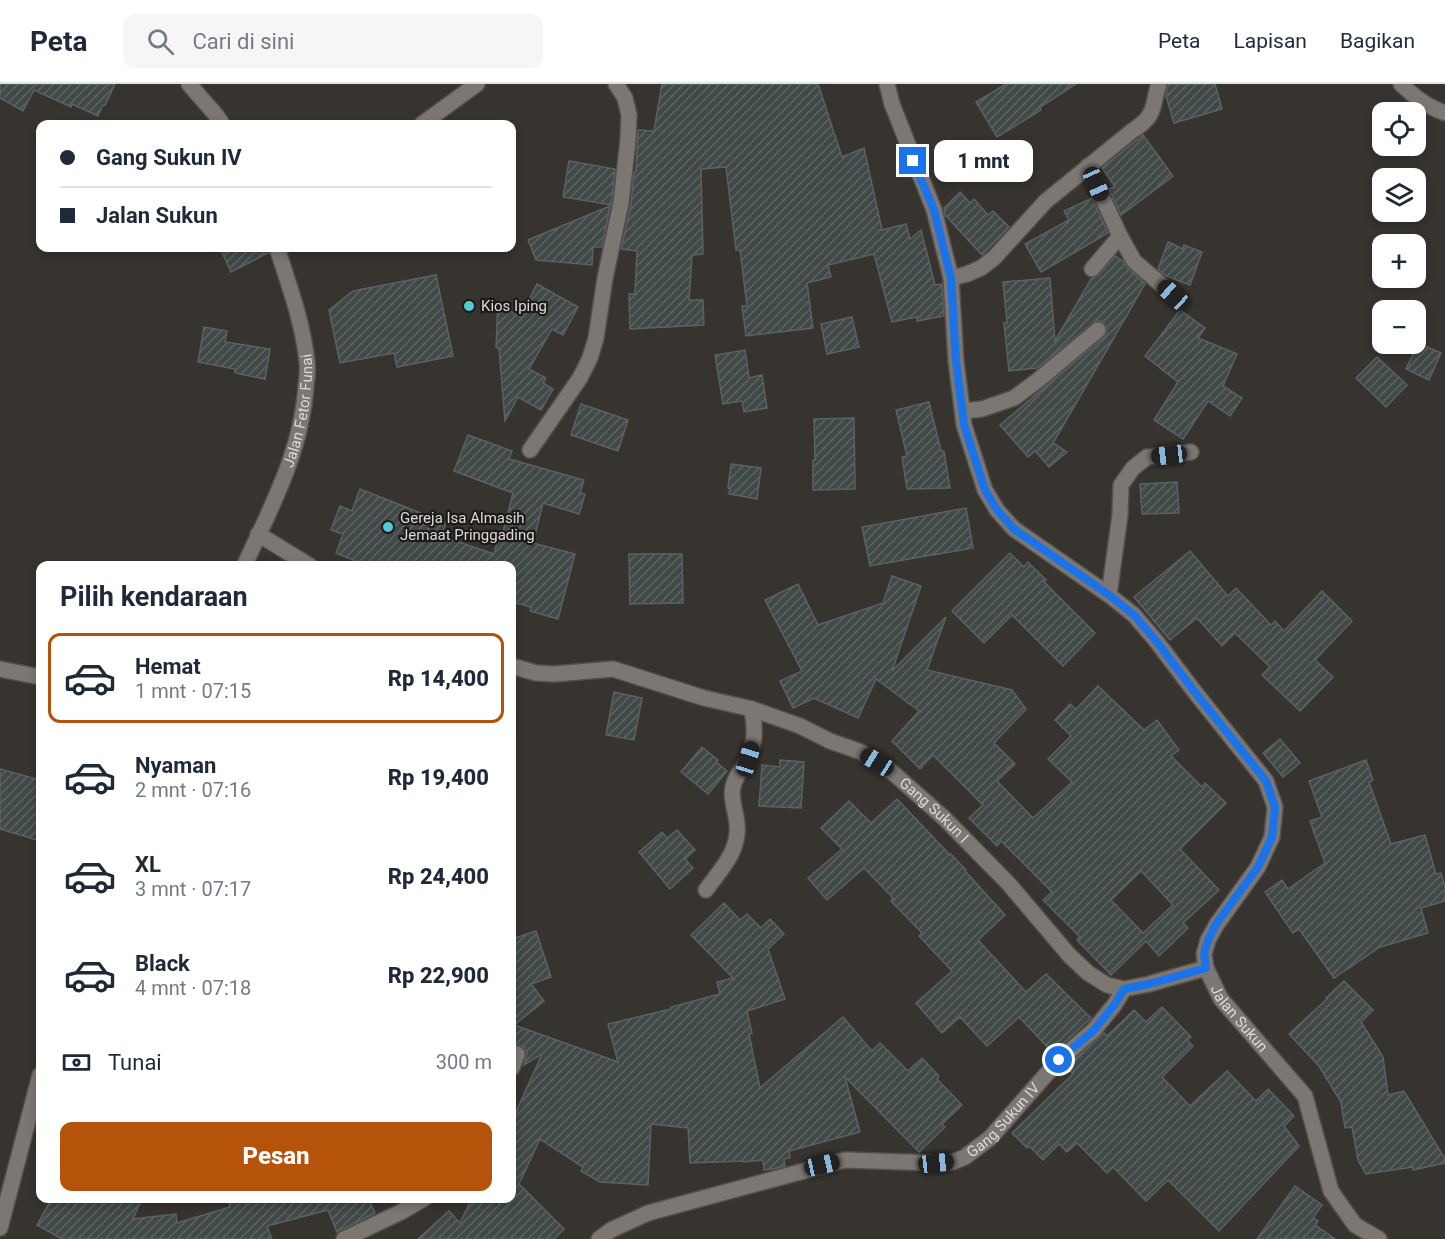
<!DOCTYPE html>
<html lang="id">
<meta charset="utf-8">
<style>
body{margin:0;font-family:Roboto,sans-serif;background:#f6f6f7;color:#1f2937;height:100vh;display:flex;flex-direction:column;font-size:22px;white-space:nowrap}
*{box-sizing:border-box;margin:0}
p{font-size:20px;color:#747a83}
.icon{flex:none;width:33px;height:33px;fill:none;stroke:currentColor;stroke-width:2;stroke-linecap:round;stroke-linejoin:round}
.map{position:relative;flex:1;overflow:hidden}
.drawer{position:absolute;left:36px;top:477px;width:480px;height:642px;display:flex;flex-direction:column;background:#fff;border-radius:12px;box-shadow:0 3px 9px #0003}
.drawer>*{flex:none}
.banner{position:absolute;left:36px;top:36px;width:480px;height:132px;border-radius:12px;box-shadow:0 3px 9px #0003;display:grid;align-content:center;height:132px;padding:0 24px;background:#fff}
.buttons{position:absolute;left:1372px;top:18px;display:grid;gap:12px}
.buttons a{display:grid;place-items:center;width:54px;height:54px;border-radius:12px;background:#fff;box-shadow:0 3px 9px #0003;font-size:30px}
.end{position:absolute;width:27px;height:27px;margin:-14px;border:8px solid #1a73e8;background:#fff;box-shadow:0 0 0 3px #fff}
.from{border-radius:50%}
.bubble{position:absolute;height:42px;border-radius:12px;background:#fff;box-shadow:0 3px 9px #0003;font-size:20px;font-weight:800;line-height:42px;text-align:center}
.car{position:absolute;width:18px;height:36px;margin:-18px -9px;border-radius:8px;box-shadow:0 0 4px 2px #0007;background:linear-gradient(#222 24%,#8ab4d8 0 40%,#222 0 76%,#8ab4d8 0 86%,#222 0)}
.banner b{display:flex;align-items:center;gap:21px;height:57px;font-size:22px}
.banner b+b{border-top:2px solid #e0e1e3}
.banner i{width:15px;height:15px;background:#1f2937}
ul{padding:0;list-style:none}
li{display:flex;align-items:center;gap:18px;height:90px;margin:0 12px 9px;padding:0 12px;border:3px solid transparent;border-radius:12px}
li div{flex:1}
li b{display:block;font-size:22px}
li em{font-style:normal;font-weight:800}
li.selected{border-color:#b45309}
li>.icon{width:54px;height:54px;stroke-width:1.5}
h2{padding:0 24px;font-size:27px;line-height:72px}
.pay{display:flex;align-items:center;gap:15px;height:66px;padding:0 24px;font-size:22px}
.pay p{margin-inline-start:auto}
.cta{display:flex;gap:12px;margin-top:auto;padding:12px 24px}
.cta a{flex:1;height:69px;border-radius:12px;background:#b45309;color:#fff;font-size:24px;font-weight:800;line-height:69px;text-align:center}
header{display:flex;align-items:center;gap:36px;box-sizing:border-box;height:84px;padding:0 30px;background:#fff;border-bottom:2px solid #e0e1e3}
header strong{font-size:28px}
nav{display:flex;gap:33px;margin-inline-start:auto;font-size:21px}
.search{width:420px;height:54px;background:#f6f6f7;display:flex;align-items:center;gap:15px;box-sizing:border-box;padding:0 21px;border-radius:12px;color:#747a83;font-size:22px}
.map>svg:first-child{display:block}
.building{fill:url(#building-hatch);stroke:#5a6263;stroke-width:1.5;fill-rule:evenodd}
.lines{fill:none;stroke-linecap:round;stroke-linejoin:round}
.minor-casing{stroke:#544f4c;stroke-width:18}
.minor{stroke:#7c7772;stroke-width:15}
.route{stroke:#1a73e8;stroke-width:8}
.poi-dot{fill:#51ccd2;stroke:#1d1b19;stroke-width:2}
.labels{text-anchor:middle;stroke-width:4.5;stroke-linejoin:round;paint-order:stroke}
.poi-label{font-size:15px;fill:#ddd9d7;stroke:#1d1b19;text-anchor:start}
.street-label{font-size:15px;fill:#ddd9d7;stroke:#1d1b19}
</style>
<header>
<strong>Peta</strong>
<div class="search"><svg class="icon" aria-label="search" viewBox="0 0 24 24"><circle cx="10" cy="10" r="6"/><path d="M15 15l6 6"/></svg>Cari di sini</div>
<nav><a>Peta</a><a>Lapisan</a><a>Bagikan</a></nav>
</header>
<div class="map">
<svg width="1445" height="1155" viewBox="0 0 1445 1155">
<defs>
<pattern id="building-hatch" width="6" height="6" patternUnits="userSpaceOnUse" patternTransform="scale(1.5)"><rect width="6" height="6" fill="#404848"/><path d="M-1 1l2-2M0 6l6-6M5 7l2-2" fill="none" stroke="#5b6262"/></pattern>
</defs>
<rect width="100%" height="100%" fill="#37332e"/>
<!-- building -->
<g class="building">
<path d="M0 0H115L105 21H103L98 32 72 20 71 23 34 6 23 27 0 14Z"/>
<path d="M662 0H818L842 73 864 64 882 146 906 140 910 155 921 146 935 201 942 200 944 232 917 237V233L892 238 874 170 828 181 831 193 807 199 813 244 746 252 742 222H747L740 166H736L726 83 701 85 703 170 692 171 689 216H703L704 241 630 245 629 210H635L637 167 621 165 631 121 634 88H636L638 46 654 47Z"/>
<path d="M1006 0H1076L1040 23 1041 26 997 53 976 18Z"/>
<path d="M1168 0H1215L1222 25 1174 39 1166 12Z"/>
<path d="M1143 51 1173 92 1121 131 1109 105 1115 103 1102 84Z"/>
<path d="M569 77 615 85 611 121 563 113Z"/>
<path d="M960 108 970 119 974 115 988 131 993 127 1009 143 982 171 945 131 944 124Z"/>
<path d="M1092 114 1108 149 1041 188 1025 160 1069 136 1064 127Z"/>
<path d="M610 122 602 163H593L592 181 536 176 528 156Z"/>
<path d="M1168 158 1183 165 1184 161 1202 168 1190 201 1166 192 1158 185Z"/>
<path d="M220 164H267L268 169 231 188Z"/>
<path d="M1115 172 1123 177 1128 184 1145 200 1053 359 1067 368 1049 383 1035 367 1028 373 1000 341 1104 253 1107 249V244L1102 237H1096L1037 284 1009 287 1004 239H1007L1003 198 1050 194 1055 257 1091 195 1099 191Z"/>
<path d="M436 191 453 272 397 283 394 269 340 279 329 226 353 207Z"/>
<path d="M537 200 578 223 563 251 552 245 529 285 546 294 543 299 553 305 541 326 518 313 505 337 499 265 496 263 498 219 520 233Z"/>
<path d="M1180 226 1205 244 1198 254 1237 270 1223 302 1242 314 1230 332 1208 317 1183 355 1154 336 1178 298 1145 272Z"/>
<path d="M852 233 859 263 827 270 821 240Z"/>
<path d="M204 243 227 247 225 258 270 265 265 295 235 289V285L198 278Z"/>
<path d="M1418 259 1441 269 1429 296 1406 285Z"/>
<path d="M745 266 749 294 762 291 767 324 744 328 742 317 723 320 715 271Z"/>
<path d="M1377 273 1407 301 1386 323 1356 294Z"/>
<path d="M929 318 941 367H944L950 404 907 405 902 373 907 372 896 326Z"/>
<path d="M581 320 628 336 618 367 571 351Z"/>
<path d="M854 334 855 405 813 406V376H815L814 335Z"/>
<path d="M468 351 512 367 509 375 584 396 580 409 585 410 579 430 543 419 533 459 575 470 558 535 530 527 531 523 512 518V482H368L336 469 343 450 331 446 340 422 352 427 360 405 446 439 441 452 494 470 499 451 502 452 513 409 454 387Z"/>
<path d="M731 380 761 384 757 415 729 410 730 405 728 404Z"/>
<path d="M1177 398 1179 429 1142 430 1140 400Z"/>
<path d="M966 424 973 464 933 471 931 470V471L870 482 862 443Z"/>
<path d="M1190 467 1228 512 1236 504 1271 541 1275 537 1284 547 1322 507 1352 537 1315 576 1333 593 1300 627 1262 591 1270 583 1235 549 1222 562 1197 534 1170 556 1134 513Z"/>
<path d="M1010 469 1024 483 1028 478 1046 496 1044 498 1095 549 1063 582 1012 531 984 559 952 527Z"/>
<path d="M629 470H682L683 519 630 520Z"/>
<path d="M892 492 921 502 892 587 946 533 927 586 1012 606 1026 625 994 659 1015 680 997 697 1033 734 1072 698 1048 675 1071 652 1055 636 1070 620 1076 625 1098 602 1144 646 1157 636 1179 666 1171 672 1202 703 1205 699 1226 719 1180 765 1219 806 1183 839 1188 844 1159 872 1146 857 1111 891 1077 856 1080 853 1043 816 1052 808 1001 757 997 762 969 734 983 721 933 671 920 685 892 657 919 627 876 595 858 634 814 614 793 624 780 597 802 587 765 516 798 500 818 541 883 519ZM1141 787 1173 821 1143 849 1111 816Z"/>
<path d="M614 608 642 614 634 656 606 651Z"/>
<path d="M1280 655 1300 679 1283 693 1263 669Z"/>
<path d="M702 663 718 676 716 678 727 687 708 710 681 688Z"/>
<path d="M780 676 804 678 801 724 759 722 762 681 780 683Z"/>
<path d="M1366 676 1373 696 1369 698 1391 760 1425 751 1436 790 1441 789 1445 803V817L1421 824 1428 849 1380 863 1334 894 1299 845 1293 849 1265 808 1282 796 1288 805 1325 779 1310 737 1322 733 1309 697Z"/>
<path d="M0 685 40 696V757L0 745Z"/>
<path d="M897 715 950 771 951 770 966 786 965 787 1005 831 978 856 1026 908 1046 890 1091 934 1053 969 1019 933 987 962 960 933 942 949 916 919 952 887 919 852 922 849 891 817 893 814 864 784 827 816 808 794 842 765 821 744 849 717 871 739Z"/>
<path d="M677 746 695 766 685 775 693 784 670 805 639 768 662 748 667 754Z"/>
<path d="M724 819 740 836 747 830 761 844 770 835 784 850 768 865 785 915 747 927 752 949 749 950 760 1004 843 933 872 967 880 959 908 987 922 974 939 992 937 995 962 1021 942 1040 945 1043 919 1068 845 993 860 1048 789 1067 790 1074 784 1075 785 1082 773 1085 764 1086 763 1076 744 1078V1077L690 1079 688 1044 651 1040 648 1101 600 1098 581 1087 583 1083 540 1055 519 1100 564 1145 554 1155H418L449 1127 460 1139 472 1114H512V1037L542 970 524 981 527 969 525 964 520 961 512 962V855L536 847 551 893 531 900 544 917 514 941 618 978 608 940 671 925V923L720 910 717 898 733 894 691 851Z"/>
<path d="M1344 897 1373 926 1361 938 1383 973 1388 1011 1404 1007 1445 1075V1079L1413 1086V1083L1366 1090 1358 1076 1352 1043 1345 1044 1341 1018 1319 982 1289 950 1327 915 1326 914Z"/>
<path d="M1162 923 1191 953 1187 956 1193 962 1162 993 1190 1022 1227 987 1256 1017 1268 1005 1294 1032 1284 1042 1299 1062 1219 1147 1168 1096 1146 1117 1113 1083 1107 1089 1077 1059 1067 1068 1059 1060 1043 1076 1029 1062 1027 1064 1012 1049 1073 990 1066 983 1104 949 1107 952 1134 926 1146 938Z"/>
<path d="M1295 1102 1322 1121 1313 1134 1318 1137 1315 1141 1335 1155H1257Z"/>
<path d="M52 1114H142L133 1135 176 1130 177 1139 230 1123 228 1114H368L375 1129 337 1148 328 1126 267 1142 272 1155H62L37 1141Z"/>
</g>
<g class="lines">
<!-- minor casing -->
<g class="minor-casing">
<g id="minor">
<path d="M189 0 216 31 222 40"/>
<path id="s1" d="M887 0 892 20 934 126 951 194 956 277 964 341 985 406 997 426 1014 445 1109 511 1134 531 1157 558 1194 607 1266 697 1275 723 1272 753 1258 783 1217 840 1208 856 1204 870 1206 884 1221 915 1305 1012 1331 1107 1355 1141 1379 1155"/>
<path d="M1401 0C1414 13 1427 23 1445 29"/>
<path d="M422 40 477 0"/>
<path d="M1088 82 1120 152 1134 177 1173 211"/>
<path d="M1092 185 1120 152"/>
<path d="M951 194 967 190 981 184 994 174 1046 117 1132 47C1157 31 1151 24 1159 0"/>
<path d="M963 327 982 325 1014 314 1037 297 1098 246"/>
<path d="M530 366 580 294 590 274 596 254 605 194 621 119 628 56 629 31 625 14 616 0"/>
<path d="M258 450 310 482"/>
<path id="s2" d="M244 482C271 424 302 366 306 301 307 294 308 286 307 278 303 239 289 201 277 164"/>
<path d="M1109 511 1120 431 1121 401 1133 384 1147 373 1191 368"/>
<path id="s3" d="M512 582 536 589 554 590 613 585 704 614 752 625 800 642 830 657 861 668 892 688 943 733 1008 799 1069 871 1088 889 1107 901 1124 905 1149 900 1206 884"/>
<path d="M0 585 40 593"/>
<path d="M706 806C720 786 740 767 737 740 736 727 729 712 734 699 737 690 744 683 748 675 756 657 755 644 752 625"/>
<path d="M512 984 517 970"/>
<path d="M0 1144 40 991"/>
<path d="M344 1155 401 1128 425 1114"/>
<path id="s4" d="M599 1155 611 1146 648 1129 845 1076 936 1079 953 1078 965 1073 990 1054 1059 976 1094 946 1115 920 1124 905"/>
</g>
</g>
<!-- minor -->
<use href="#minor" class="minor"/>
</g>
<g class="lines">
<!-- route -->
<path class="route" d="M913 77 934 126 951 194 956 277 964 341 985 406 997 426 1014 445 1109 511 1134 531 1157 558 1194 607 1266 697 1275 723 1272 753 1258 783 1216 840 1208 856 1204 870 1206 884 1149 900 1124 905 1115 920 1094 946 1059 976"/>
</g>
<!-- markers -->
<g class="poi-dot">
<circle cx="469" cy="222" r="6"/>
<circle cx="388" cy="443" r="6"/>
</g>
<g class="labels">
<!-- poi labels -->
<g class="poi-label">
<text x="481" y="227">Kios Iping</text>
<text x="400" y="439">Gereja Isa Almasih<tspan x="400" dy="17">Jemaat Pringgading</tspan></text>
</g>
<!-- street labels -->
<g class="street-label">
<text dy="5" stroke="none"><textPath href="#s2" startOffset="166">Jalan Fetor Funai</textPath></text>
<text dy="5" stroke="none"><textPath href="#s3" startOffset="458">Gang Sukun I</textPath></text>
<text dy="5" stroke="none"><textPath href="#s1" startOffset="1098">Jalan Sukun</textPath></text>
<text dy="5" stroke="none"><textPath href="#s4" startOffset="434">Gang Sukun IV</textPath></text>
</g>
</g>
</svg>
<div class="buttons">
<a><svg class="icon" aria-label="locate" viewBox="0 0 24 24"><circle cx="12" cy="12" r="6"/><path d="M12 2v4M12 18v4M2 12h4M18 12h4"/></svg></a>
<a><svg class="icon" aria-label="layers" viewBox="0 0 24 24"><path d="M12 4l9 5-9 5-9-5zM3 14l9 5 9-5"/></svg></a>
<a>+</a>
<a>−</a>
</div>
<i class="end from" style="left:1059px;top:976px"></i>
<i class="end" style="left:913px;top:77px"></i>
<div class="bubble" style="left:934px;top:56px;width:99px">1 mnt</div>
<i class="car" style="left:1096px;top:100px;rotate:156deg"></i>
<i class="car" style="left:1173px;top:211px;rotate:312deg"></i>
<i class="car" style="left:1169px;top:371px;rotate:263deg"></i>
<i class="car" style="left:748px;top:675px;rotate:17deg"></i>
<i class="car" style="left:877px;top:678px;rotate:302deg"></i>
<i class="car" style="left:936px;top:1079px;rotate:84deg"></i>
<i class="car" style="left:822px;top:1081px;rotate:77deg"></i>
<div class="banner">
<b><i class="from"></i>Gang Sukun IV</b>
<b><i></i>Jalan Sukun</b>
</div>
<section class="drawer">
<h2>Pilih kendaraan</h2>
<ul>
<li class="selected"><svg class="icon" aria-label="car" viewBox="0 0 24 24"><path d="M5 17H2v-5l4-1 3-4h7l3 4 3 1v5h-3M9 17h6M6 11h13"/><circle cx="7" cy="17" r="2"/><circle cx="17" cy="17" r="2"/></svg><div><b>Hemat</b><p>1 mnt · 07:15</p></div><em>Rp 14,400</em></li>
<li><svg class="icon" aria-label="car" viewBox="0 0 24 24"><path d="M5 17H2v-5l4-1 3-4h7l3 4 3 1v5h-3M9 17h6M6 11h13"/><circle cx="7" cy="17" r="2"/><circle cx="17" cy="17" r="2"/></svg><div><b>Nyaman</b><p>2 mnt · 07:16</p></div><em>Rp 19,400</em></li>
<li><svg class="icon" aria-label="car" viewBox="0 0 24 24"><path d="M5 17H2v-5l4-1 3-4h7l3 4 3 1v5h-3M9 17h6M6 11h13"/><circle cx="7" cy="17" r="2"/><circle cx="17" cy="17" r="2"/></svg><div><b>XL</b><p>3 mnt · 07:17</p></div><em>Rp 24,400</em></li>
<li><svg class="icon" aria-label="car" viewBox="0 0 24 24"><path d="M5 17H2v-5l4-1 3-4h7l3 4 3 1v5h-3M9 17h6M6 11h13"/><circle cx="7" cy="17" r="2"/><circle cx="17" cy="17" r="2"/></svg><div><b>Black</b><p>4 mnt · 07:18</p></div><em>Rp 22,900</em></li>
</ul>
<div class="pay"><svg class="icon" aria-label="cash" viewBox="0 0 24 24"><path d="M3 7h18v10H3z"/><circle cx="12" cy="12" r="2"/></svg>Tunai<p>300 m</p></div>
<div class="cta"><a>Pesan</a></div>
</section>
</div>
